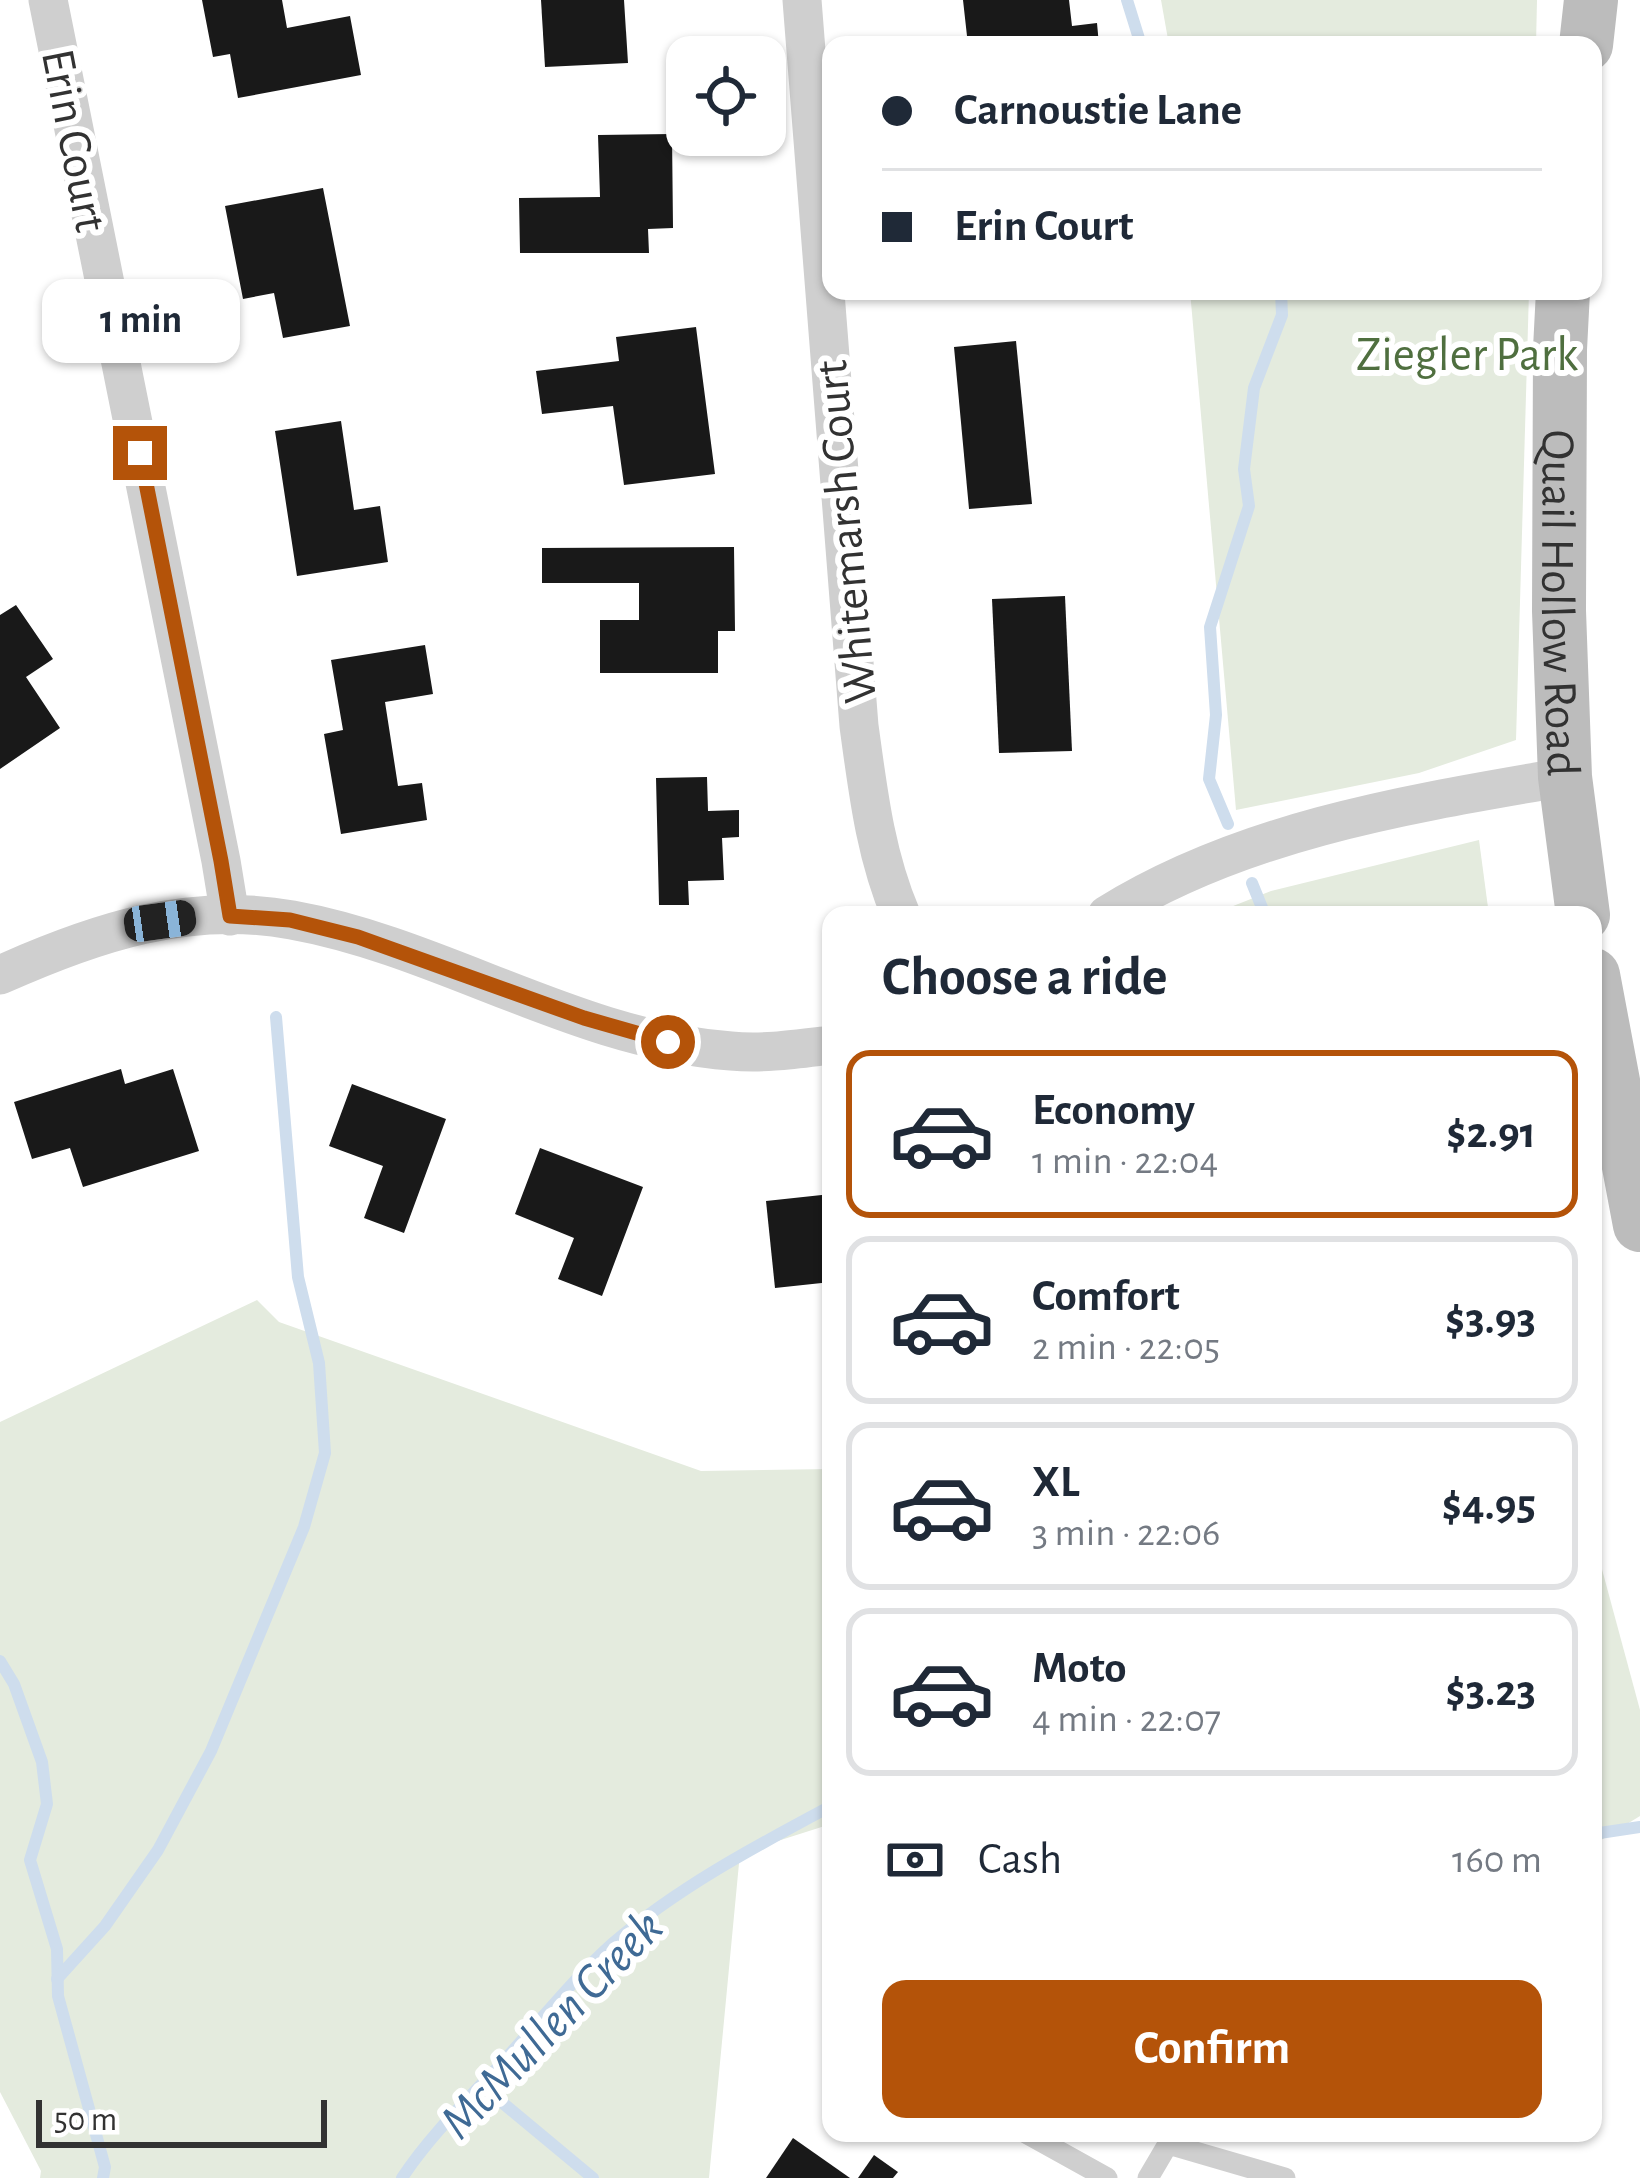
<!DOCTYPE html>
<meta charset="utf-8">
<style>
body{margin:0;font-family:"Alegreya Sans",sans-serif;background:#f6f6f7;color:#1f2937;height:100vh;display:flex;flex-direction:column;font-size:45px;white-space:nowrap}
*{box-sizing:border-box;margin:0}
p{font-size:39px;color:#747a83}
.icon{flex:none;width:66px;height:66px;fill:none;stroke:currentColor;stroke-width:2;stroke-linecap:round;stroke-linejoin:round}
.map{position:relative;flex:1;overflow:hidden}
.details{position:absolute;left:822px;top:906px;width:780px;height:1236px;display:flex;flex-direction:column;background:#fff;border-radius:24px;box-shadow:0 3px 9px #0004}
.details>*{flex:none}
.hud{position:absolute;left:822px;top:36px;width:780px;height:264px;border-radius:24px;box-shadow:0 3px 9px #0004;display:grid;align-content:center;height:264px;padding:0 60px;background:#fff}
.controls{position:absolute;left:666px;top:36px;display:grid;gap:24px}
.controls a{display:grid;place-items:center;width:120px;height:120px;border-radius:24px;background:#fff;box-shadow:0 3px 9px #0004;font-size:60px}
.scale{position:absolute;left:36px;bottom:30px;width:291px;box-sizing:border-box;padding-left:12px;border:6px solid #323232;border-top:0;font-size:33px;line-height:42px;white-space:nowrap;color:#323232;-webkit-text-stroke:9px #fff;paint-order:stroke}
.end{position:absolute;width:54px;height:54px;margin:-27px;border:15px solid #b45309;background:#fff;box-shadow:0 0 0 6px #fff}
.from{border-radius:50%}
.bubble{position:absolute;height:84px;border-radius:24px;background:#fff;box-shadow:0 3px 9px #0004;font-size:39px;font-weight:700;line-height:84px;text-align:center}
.car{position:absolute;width:36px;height:72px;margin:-36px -18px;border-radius:15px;box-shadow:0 0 9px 3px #0007;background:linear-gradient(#222 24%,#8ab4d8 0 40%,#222 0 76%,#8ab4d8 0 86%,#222 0)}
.hud b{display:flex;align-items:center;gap:42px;height:114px;font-size:45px}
.hud b+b{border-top:3px solid #e0e1e3}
.hud i{width:30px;height:30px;background:#1f2937}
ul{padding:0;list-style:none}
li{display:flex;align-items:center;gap:36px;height:168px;margin:0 24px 18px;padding:0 36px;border:6px solid #e0e1e3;border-radius:24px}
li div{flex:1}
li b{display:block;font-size:45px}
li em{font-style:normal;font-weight:700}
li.selected{border-color:#b45309}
li>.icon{width:108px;height:108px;stroke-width:1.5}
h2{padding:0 60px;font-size:54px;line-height:144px}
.pay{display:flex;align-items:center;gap:30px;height:132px;padding:0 60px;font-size:45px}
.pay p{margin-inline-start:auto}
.cta{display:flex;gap:24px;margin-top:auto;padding:24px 60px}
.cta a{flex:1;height:138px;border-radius:24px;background:#b45309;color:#fff;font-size:48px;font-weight:700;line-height:138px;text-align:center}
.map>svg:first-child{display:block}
.green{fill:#e4ebde}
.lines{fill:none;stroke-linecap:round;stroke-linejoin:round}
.stream{stroke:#cedded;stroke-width:12}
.building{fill:#191919}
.service{stroke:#cfcfcf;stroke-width:21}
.minor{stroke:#cfcfcf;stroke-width:39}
.secondary{stroke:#bcbcbc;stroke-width:54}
.route{stroke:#b45309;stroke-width:15}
.labels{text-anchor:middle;stroke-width:12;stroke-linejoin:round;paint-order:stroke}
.street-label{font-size:48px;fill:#323232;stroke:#fff}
.park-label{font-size:48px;fill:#4f6f3f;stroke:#fff}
.water-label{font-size:51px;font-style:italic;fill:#3f6a95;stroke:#fff}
</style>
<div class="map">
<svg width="1640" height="2178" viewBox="0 0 1640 2178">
<rect width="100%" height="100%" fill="#fff"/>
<!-- green -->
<g class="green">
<path d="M1161 0H1537L1536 45H1169Z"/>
<path d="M1190 291H1529L1516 740 1419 773 1236 810Z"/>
<path d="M1479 840 1489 915 1213 914 1271 891Z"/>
<path d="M257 1300 279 1322 701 1471 831 1469V1824L740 1853 709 2178H40L41 2171 0 2092V1422Z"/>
<path d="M1593 1536 1640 1710V1816L1593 1845Z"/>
</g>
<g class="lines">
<!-- stream -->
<g class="stream">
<path d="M1127 0 1141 45"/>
<path d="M1228 824 1209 779 1216 715 1210 627 1249 506 1244 469 1254 388 1282 315 1281 291"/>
<path d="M1252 883 1265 915"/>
<path d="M0 1661 14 1684 42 1762 47 1804 30 1860 57 1949 58 1996 105 2167 103 2178"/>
<path d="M1593 1834 1640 1827"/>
<path d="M57 1979 105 1926 158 1850 211 1751 304 1527 325 1453 319 1363 298 1277 276 1017"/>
<path d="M481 2085 593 2178"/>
<path d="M402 2178C429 2137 465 2102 499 2066 534 2028 574 1978 612 1944 677 1888 756 1846 831 1806"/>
</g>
</g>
<!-- building -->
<g class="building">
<path d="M202 0H282L287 28 350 16 361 75 238 98 230 54 213 57Z"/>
<path d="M541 0H624L628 63 545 67Z"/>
<path d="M963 0H1069L1072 26 1097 23 1099 45H968Z"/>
<path d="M672 134 673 228 648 229 649 253H520L519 198 600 197 598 135Z"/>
<path d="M323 188 350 326 283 338 274 293 243 299 225 206Z"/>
<path d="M696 327 715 474 624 485 613 406 542 414 536 371 619 361 616 337Z"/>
<path d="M1016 341 1032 504 969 509 954 347Z"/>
<path d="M341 421 354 510 380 506 388 562 297 576 275 431Z"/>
<path d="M734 547 735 631H718V673H600V620H639V583H542V548Z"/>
<path d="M1065 596 1072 751 999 753 992 599Z"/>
<path d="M16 605 53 659 26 677 60 728 0 769V615Z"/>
<path d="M425 645 433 694 385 702 398 786 422 783 427 820 341 834 324 734 343 730 331 660Z"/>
<path d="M707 777 708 811 739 810V837L722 838 724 880 688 881 689 905H659L656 778Z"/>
<path d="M121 1069 125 1084 173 1069 199 1151 83 1187 70 1148 32 1159 14 1102Z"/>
<path d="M352 1084 446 1119 404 1233 364 1218 383 1166 329 1146Z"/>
<path d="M540 1148 643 1187 602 1296 558 1279 574 1238 515 1214Z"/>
<path d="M831 1194V1282L775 1288 766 1201Z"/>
<path d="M793 2138 850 2178H766Z"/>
<path d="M874 2155 898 2172 893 2178H858Z"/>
</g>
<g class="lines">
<!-- service -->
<g class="service">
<path d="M1026 2133 1107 2178"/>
<path d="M1148 2178 1168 2144 1285 2178"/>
</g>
<!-- minor -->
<g class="minor">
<path d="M48 0 221 861 230 916"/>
<path d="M802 0 859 726C868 791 875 854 901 915"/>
<path d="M1107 915C1244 830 1408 804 1565 777"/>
<path d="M0 975C94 933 188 901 292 920 442 947 577 1040 731 1051 765 1054 797 1049 831 1045"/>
</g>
<!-- secondary -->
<g class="secondary">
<path d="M1586 45 1591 0"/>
<path id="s1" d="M1563 291 1560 349 1559 611 1565 777 1583 915"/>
<path d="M1593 975 1640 1225"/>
</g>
</g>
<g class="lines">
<!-- route -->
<path class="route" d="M140 453 221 861 230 916 290 920 358 937 584 1018 668 1042"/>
</g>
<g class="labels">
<!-- street labels -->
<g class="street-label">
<text transform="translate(76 140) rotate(79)" y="17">Erin Court</text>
<text transform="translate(844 532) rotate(-95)" y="17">Whitemarsh Court</text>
<text dy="17" stroke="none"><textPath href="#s1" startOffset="312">Quail Hollow Road</textPath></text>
</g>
<!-- park labels -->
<g class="park-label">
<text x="1467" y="370">Ziegler Park</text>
</g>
<!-- water labels -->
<g class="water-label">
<text transform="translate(550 2023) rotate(-46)" y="18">McMullen Creek</text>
</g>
</g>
</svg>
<div class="controls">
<a><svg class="icon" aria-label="locate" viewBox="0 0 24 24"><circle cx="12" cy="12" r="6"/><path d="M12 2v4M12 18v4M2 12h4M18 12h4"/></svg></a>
</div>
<div class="scale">50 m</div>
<i class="end from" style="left:668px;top:1042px"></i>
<i class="end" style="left:140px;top:453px"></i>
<div class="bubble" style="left:42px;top:279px;width:198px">1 min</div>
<i class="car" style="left:160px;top:921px;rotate:82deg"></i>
<div class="hud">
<b><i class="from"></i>Carnoustie Lane</b>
<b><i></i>Erin Court</b>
</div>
<section class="details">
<h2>Choose a ride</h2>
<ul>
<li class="selected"><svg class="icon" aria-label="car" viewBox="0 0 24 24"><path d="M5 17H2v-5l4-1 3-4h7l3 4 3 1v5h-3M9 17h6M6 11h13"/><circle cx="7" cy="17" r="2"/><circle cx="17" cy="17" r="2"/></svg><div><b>Economy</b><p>1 min · 22:04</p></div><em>$2.91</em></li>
<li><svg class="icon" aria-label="car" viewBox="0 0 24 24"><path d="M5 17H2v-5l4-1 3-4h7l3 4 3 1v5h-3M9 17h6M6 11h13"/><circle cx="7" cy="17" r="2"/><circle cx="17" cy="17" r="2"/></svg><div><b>Comfort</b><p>2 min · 22:05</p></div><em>$3.93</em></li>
<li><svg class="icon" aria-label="car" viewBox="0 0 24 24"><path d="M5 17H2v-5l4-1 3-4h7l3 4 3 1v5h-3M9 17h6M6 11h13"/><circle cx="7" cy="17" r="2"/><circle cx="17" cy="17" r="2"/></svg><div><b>XL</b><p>3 min · 22:06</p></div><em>$4.95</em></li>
<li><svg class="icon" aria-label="car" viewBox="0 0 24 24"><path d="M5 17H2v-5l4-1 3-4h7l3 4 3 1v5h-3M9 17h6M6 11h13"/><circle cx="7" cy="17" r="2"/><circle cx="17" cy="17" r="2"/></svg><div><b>Moto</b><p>4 min · 22:07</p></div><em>$3.23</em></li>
</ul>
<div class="pay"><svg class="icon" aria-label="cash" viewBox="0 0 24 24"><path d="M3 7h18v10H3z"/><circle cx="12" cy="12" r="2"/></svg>Cash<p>160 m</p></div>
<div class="cta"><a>Confirm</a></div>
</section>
</div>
